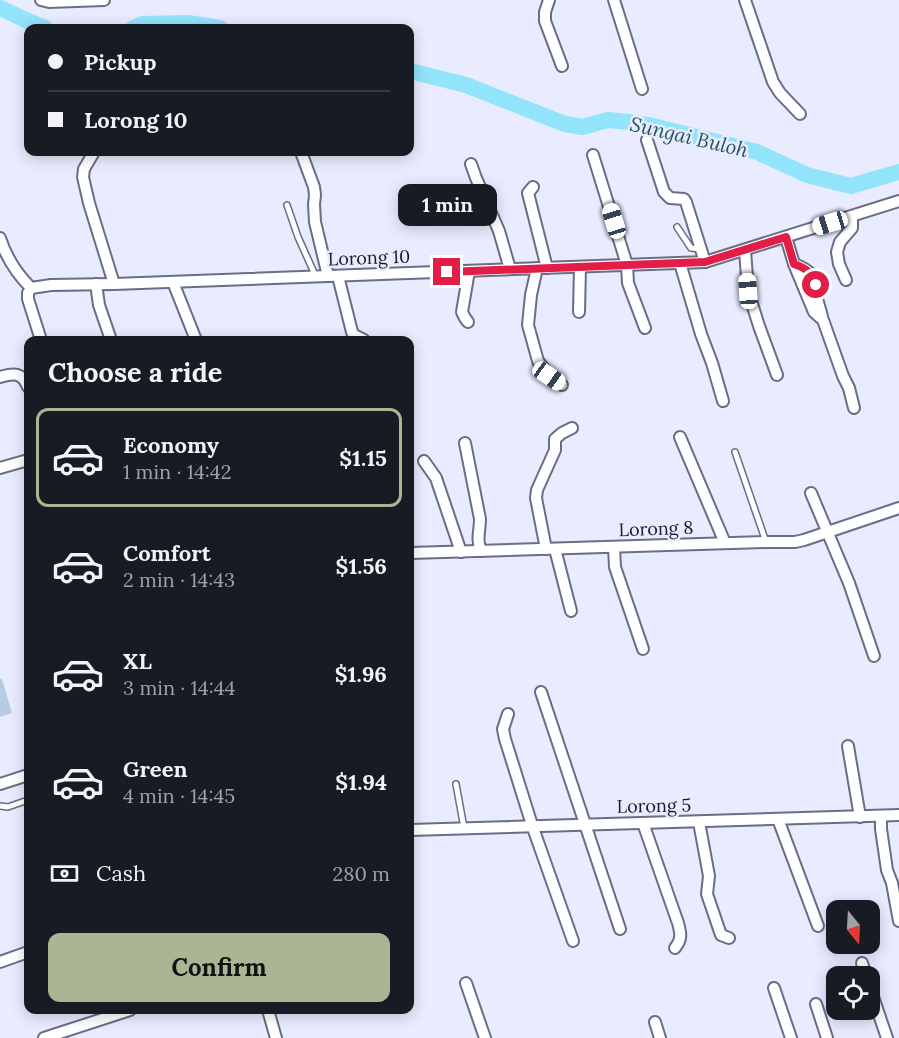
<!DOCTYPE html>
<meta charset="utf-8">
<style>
body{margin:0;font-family:Lora,serif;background:#20242c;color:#f1f3f6;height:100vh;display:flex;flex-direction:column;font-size:22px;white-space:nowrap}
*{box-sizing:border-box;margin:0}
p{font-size:20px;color:#9ea1a6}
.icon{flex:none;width:33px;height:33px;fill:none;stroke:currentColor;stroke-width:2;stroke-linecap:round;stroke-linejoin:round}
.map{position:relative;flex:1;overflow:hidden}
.side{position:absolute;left:24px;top:336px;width:390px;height:678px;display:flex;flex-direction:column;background:#171b24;border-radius:12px;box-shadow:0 3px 15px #0003}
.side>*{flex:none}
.hud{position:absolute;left:24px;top:24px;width:390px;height:132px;border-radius:12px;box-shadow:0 3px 15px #0003;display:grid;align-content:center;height:132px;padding:0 24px;background:#171b24}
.needle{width:39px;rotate:162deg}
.tools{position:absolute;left:826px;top:900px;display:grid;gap:12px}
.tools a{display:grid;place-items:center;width:54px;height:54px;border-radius:12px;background:#171b24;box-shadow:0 3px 15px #0003;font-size:30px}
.end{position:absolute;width:27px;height:27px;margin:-14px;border:8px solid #e11d48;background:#fff;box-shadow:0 0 0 3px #fff}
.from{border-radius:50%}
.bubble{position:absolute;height:42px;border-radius:12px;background:#171b24;box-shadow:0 3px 15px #0003;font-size:20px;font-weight:700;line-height:42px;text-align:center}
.car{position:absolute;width:18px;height:36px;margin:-18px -9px;border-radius:8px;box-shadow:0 0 4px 2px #0007;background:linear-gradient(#fff 24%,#345 0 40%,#fff 0 76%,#345 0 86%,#fff 0)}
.hud b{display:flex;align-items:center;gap:21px;height:57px;font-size:22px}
.hud b+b{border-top:2px solid #363941}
.hud i{width:15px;height:15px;background:#f1f3f6}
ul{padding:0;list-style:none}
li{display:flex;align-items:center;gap:18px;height:99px;margin:0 12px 9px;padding:0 12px;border:3px solid transparent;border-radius:12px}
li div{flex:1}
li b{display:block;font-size:22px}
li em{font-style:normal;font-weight:700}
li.selected{border-color:#a9b593}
li>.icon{width:54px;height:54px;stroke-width:1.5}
h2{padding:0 24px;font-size:27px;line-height:72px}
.pay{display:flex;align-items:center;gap:15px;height:66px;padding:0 24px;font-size:22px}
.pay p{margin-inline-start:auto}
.button{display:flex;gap:12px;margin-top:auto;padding:12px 24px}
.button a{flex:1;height:69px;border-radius:12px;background:#a9b593;color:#111;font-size:24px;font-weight:700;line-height:69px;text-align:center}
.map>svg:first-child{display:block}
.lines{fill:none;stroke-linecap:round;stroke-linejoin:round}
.river{stroke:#92e4fb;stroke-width:16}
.building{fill:#b5cce4}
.lane-casing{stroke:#696d87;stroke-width:8}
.street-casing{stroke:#696d87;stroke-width:14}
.lane{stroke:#fff;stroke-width:5}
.street{stroke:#fff;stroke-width:10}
.route{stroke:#e11d48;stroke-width:8}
.labels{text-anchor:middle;stroke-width:5;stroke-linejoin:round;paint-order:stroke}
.street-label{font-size:18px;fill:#1b1c27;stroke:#e9ecff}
.water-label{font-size:20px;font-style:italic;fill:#265561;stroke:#e9ecff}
</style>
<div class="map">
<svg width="899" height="1038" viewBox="0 0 899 1038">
<rect width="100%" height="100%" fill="#e9ecff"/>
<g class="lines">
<!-- river -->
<g class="river">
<path d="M0 8 28 21 45 28"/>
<path d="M133 28 142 24 188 23 220 28"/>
<path d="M410 71 466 85 565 124 582 127 608 120 629 122 653 126 757 152 807 175 851 186 899 172"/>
</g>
</g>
<!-- building -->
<path class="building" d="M0 679H2L12 713 0 717Z"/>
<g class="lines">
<!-- lane casing -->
<g class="lane-casing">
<g id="lane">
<path d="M287 205 298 237 316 277"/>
<path d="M677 227 691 248 700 249"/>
<path d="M735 452 766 542"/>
<path d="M456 784 464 828"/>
<path d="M0 806 8 807 28 800"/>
</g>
</g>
<!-- street casing -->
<g class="street-casing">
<g id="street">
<path d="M41 0 49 2 104 0"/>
<path d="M549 0 545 12V21L562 66"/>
<path d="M614 0 642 89"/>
<path d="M745 0 773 82 780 93 800 114"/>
<path d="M647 140 664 192 670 198 684 199 686 202 705 262"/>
<path d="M94 152 84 169 83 177 89 203 114 284"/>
<path d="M301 152 314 187 315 195 314 204 315 222 328 276"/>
<path d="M593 155 627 265 628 283 645 328"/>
<path d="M471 164 476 178 499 231 510 269"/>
<path d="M533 187 528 193 547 268"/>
<path d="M786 237 794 264 814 312 823 320 843 376 849 388 854 408"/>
<path d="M0 238C6 257 17 274 31 288"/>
<path d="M745 250 748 291 759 326 777 375"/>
<path d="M680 263 701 334 712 363 723 401"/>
<path d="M794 264C816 272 813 278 817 298 818 304 821 311 822 317"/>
<path d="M537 268 531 295 528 325 538 361 549 376 562 385"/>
<path d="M338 276 352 332 354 335 364 340"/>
<path d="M846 280 839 264 837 252 840 242 852 228V216"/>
<path d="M173 282 196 340"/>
<path d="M96 284 99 305 111 340"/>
<path d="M31 288 51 285 114 284 705 262 899 201"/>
<path d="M31 288 28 293V299L41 340"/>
<path d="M579 312 580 267"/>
<path d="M468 322 465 318 462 312 469 271"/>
<path d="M0 377C14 373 22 372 28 387"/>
<path d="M680 437 725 543"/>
<path d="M465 443 480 519C480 532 476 538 481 551"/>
<path d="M424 461 436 478 461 552"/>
<path d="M0 468 28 460"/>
<path d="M811 493 849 583 874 656"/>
<path d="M614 547 615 567 643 649"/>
<path d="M546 549 536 498 537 490 555 450V439L562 433 572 428"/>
<path d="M555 549 571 611"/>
<path d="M410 553 766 542H795L804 540 899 508"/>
<path d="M541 692 620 929"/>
<path d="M508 714 503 729 505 739 532 825 573 941"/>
<path d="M848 746 860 817"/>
<path d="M0 784 28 775"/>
<path d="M881 816V829L887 870 892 883 899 921"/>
<path d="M778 819 818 926"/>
<path d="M699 822 709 876 707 894 721 935 729 938"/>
<path d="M643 823 678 923C681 934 682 939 675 948"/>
<path d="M410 830 899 815"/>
<path d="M0 962 28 952"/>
<path d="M862 963 866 976"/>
<path d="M466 983 485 1038"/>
<path d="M774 988 791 1038"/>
<path d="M870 988 887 1038"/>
<path d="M816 1004 827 1038"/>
<path d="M268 1010 276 1038"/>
<path d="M655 1022 660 1038"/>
<path d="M44 1038 130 1010"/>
</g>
</g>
<!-- lane -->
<use href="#lane" class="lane"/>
<!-- street -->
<use href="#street" class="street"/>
</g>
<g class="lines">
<!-- route -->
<path class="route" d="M447 272 705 262 786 237 794 264C806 268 812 273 816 285"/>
</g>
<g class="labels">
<!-- street labels -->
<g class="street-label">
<text transform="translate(369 258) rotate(-2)" y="6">Lorong 10</text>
<text transform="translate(656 529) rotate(-2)" y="6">Lorong 8</text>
<text transform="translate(654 806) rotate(-1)" y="6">Lorong 5</text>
</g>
<!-- water labels -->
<g class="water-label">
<text transform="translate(689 137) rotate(13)" y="7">Sungai Buloh</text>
</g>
</g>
</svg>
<div class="tools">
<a><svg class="needle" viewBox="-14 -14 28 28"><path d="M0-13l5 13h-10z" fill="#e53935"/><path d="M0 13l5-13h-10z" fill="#9ea1a6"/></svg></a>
<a><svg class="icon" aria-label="locate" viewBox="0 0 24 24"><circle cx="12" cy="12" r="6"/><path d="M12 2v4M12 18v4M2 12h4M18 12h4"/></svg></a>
</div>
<i class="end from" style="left:816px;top:285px"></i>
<i class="end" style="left:447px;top:272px"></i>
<div class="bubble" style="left:398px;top:184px;width:99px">1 min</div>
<i class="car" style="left:614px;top:221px;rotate:343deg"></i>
<i class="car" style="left:830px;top:223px;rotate:253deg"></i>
<i class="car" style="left:748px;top:291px;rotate:356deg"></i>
<i class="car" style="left:549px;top:376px;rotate:125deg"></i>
<div class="hud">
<b><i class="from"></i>Pickup</b>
<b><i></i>Lorong 10</b>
</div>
<section class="side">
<h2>Choose a ride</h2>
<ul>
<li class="selected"><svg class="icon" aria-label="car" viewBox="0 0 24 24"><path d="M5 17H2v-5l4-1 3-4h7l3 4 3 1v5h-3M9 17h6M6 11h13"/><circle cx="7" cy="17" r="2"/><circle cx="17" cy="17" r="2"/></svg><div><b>Economy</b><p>1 min · 14:42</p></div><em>$1.15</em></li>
<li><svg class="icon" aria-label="car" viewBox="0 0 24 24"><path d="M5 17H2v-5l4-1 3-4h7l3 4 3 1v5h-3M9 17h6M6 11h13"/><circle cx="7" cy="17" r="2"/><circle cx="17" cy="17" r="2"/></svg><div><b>Comfort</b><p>2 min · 14:43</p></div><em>$1.56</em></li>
<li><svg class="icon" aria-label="car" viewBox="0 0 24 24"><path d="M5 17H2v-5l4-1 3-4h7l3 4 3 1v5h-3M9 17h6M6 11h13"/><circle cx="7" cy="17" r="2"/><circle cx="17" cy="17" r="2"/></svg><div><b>XL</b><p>3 min · 14:44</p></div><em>$1.96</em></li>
<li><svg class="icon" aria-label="car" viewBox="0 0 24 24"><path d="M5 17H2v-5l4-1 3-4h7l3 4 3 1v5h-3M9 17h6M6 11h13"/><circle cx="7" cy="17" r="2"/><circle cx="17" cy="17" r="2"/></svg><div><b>Green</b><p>4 min · 14:45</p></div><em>$1.94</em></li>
</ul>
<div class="pay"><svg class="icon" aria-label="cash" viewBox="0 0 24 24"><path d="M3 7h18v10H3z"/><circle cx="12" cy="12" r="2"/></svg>Cash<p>280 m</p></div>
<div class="button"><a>Confirm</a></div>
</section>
</div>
